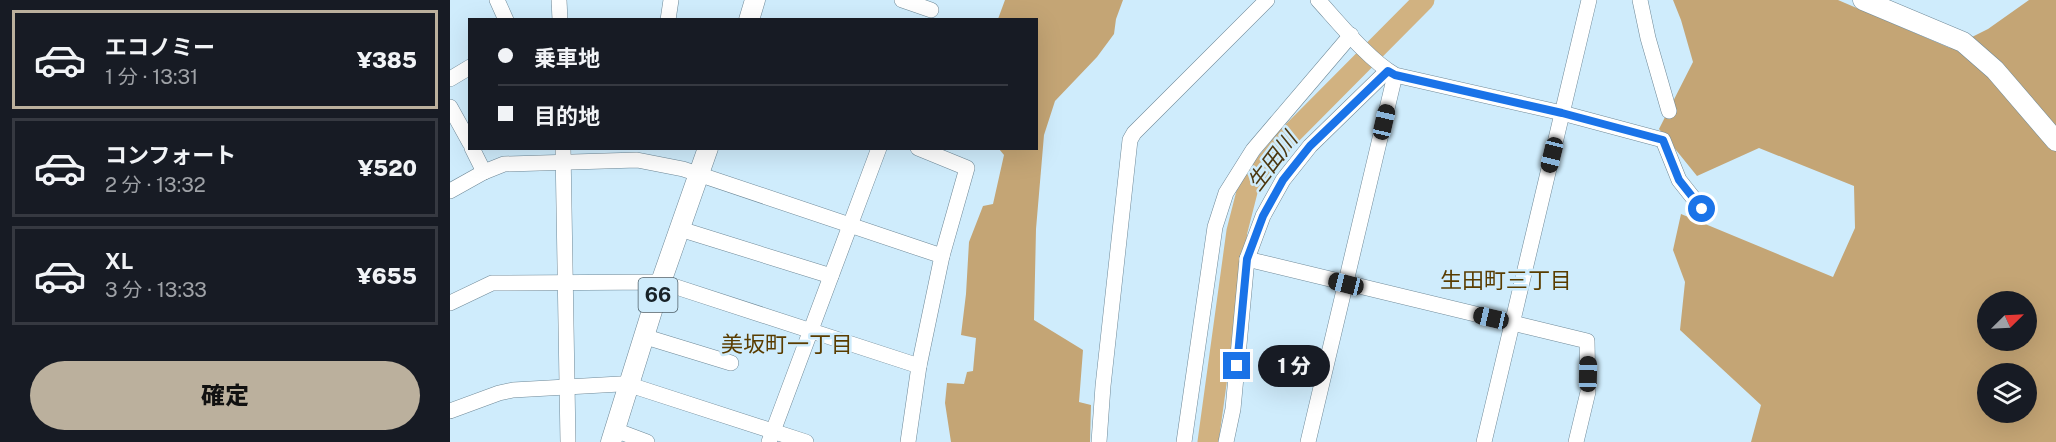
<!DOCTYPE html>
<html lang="ja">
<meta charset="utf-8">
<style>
body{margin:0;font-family:"Public Sans","Noto Sans JP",sans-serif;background:#242831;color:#f1f3f6;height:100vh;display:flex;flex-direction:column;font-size:22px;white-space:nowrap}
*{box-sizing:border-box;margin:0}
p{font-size:20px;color:#9ea1a6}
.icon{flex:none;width:33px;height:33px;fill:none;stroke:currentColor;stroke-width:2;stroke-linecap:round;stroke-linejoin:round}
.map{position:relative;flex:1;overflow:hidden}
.side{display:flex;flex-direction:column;background:#171b24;width:450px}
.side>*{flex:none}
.banner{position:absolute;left:18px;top:18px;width:570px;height:132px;border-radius:0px;box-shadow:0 6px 24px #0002;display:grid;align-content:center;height:132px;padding:0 30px;background:#171b24}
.needle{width:39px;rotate:66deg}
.buttons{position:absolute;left:1527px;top:291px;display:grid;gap:12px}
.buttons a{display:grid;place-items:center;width:60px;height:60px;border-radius:50%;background:#171b24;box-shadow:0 6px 24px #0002;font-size:30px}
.end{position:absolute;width:27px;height:27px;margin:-14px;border:8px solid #1a73e8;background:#fff;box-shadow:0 0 0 3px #fff}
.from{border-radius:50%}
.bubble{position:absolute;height:42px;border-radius:21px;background:#171b24;box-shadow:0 6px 24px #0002;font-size:20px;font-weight:800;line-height:42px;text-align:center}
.car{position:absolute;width:18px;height:36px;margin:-18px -9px;border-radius:8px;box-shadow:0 0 4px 2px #0007;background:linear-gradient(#222 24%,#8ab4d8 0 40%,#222 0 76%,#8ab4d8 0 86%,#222 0)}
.banner b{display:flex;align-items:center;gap:21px;height:57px;font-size:22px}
.banner b+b{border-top:2px solid #363941}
.banner i{width:15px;height:15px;background:#f1f3f6}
ul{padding:10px 0 0;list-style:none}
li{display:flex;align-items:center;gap:18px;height:99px;margin:0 12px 9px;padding:0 18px;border:3px solid #363941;border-radius:0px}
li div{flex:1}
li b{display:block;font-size:22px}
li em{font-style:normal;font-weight:800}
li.active{border-color:#bbb09d}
li>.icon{width:54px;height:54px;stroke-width:1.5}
.primary-button{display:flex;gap:12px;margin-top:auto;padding:12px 30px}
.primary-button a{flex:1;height:69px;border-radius:36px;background:#bbb09d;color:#111;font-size:24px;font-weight:800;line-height:69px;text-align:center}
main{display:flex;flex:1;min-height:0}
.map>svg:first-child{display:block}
.forest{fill:#c4a575;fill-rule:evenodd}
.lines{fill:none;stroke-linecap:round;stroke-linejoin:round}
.river{stroke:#d1b281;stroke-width:21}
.minor-casing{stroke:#6f8998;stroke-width:16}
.major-casing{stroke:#6f8998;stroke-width:21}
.minor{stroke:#fff;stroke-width:15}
.major{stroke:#fff;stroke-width:20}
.route{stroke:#1a73e8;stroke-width:8}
.labels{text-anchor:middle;stroke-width:5;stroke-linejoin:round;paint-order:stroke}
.shield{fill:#cfecfc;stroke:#4f5f68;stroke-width:1.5}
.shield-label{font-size:20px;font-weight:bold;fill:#182228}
.water-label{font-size:22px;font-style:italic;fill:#4c3710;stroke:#cfecfc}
.neighbourhood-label{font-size:22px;fill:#593c00;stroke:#cfecfc}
</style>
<main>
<section class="side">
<ul>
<li class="active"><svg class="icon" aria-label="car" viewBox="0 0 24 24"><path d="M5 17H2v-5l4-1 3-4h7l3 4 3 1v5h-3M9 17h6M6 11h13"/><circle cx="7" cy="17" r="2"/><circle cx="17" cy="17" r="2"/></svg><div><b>エコノミー</b><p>1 分 · 13:31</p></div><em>¥385</em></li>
<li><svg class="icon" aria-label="car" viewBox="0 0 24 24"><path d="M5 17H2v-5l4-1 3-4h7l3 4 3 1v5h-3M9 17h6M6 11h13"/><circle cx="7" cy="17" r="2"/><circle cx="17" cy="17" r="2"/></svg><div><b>コンフォート</b><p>2 分 · 13:32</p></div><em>¥520</em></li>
<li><svg class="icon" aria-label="car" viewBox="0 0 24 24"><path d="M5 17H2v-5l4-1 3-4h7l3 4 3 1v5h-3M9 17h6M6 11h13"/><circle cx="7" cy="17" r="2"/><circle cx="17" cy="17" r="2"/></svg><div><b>XL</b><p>3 分 · 13:33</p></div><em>¥655</em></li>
</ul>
<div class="primary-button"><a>確定</a></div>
</section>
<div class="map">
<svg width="1606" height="442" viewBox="0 0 1606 442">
<rect width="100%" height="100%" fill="#cfecfc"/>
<!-- forest -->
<g class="forest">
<path d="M555 0H673L666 19 664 34 647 57 605 101 594 135 586 229 584 320 633 350 629 402 641 405 640 442H501L495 403 497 383 514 384 517 372 523 371 526 338 511 335 516 294 519 242 533 206 543 204 554 155 549 149 586 148V20L548 19Z"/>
<path d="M1223 0H1388L1500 48 1538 29 1579 0H1606V442H1301L1311 405 1230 330 1235 282 1223 250 1231 214 1383 277 1405 228 1404 186 1309 148 1247 176 1209 129 1243 62 1231 20ZM1538 302H1576V340H1538ZM1538 374H1576V412H1538Z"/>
</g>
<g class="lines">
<!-- river -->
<path class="river" d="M758 442 787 231 799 184 837 138 974 0"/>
<!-- minor casing -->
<g class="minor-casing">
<g id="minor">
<path d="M47 0 56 20"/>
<path d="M109 0 110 20"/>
<path d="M452 0 481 10"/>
<path d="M868 0C889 23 918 59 945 75L1112 113 1213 140 1229 180 1252 209"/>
<path d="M1190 0 1198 38 1219 111"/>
<path d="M218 20 221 0"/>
<path d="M0 79 20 67"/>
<path d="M0 107 20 143"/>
<path d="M22 148 34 172"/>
<path d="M113 148 118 442"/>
<path d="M0 191 34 172 54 164 187 160 233 169 492 256"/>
<path d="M230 229 381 276"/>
<path d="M797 259 1137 341 1138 392 1126 442"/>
<path d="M0 303 42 283 211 282 469 366"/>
<path d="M196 337 281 363"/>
<path d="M0 411 49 393 63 390 170 384 180 385 356 442"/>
<path d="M165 430 197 442"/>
<path d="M319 442 429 148"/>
<path d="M458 442 469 366 492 256 517 168 468 148"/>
<path d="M649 442 653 386 680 140 684 133 817 0"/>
<path d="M734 442 765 227 776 193 803 150 901 35"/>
<path d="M776 442 783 409 797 259 813 216 833 180 860 146 937 71"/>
<path d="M858 442 945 75"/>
<path d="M1034 442 1139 0"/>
</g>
</g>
<!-- major casing -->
<g class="major-casing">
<g id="major">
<path d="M1413 0 1513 42 1545 70 1606 141"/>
<path d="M299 20 305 0"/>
<path d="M161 442 211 282 258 148"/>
</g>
</g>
<!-- minor -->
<use href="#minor" class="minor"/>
<!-- major -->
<use href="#major" class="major"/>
</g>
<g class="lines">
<!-- route -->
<path class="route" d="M787 366 797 259 813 216 833 180 860 146 938 71 945 75 1112 113 1213 140 1229 180 1252 209"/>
</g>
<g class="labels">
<!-- shield labels -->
<rect class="shield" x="188.5" y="278" width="39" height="34" rx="4.5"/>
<g class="shield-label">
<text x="208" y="302">66</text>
</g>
<!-- water labels -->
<g class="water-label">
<text transform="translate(822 161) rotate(-53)" y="8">生田川</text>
</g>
<!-- neighbourhood labels -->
<g class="neighbourhood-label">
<text x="1056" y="288">生田町三丁目</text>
<text x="337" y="352">美坂町一丁目</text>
</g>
</g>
</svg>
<div class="buttons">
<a><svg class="needle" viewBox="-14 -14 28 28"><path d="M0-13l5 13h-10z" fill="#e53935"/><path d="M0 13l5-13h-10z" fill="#9ea1a6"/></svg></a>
<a><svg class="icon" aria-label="layers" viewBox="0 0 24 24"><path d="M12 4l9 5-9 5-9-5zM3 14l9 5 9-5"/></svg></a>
</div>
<i class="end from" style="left:1252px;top:209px"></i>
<i class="end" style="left:787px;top:366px"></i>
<div class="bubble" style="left:808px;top:345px;width:72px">1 分</div>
<i class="car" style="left:934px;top:122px;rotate:13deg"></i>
<i class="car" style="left:1102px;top:155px;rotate:194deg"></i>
<i class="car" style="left:896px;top:284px;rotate:284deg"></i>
<i class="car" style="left:1041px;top:318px;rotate:283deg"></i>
<i class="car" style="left:1138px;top:374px;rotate:1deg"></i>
<div class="banner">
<b><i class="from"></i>乗車地</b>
<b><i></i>目的地</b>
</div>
</div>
</main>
